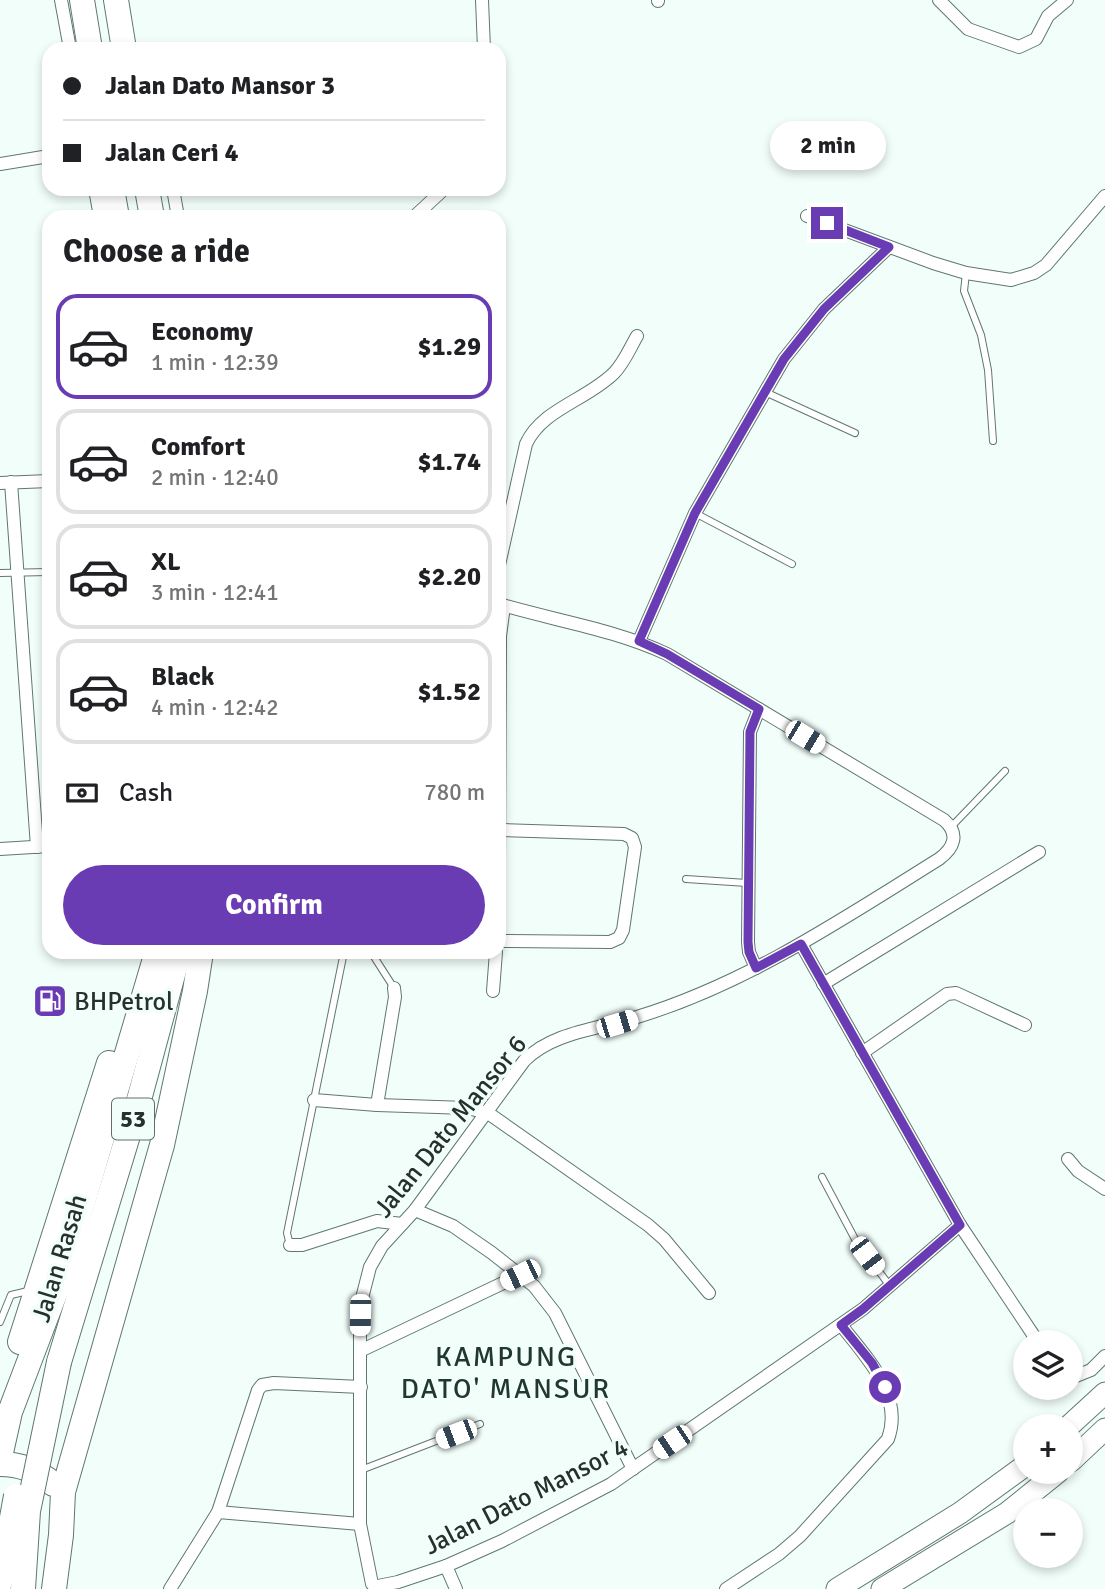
<!DOCTYPE html>
<meta charset="utf-8">
<style>
body{margin:0;font-family:Signika,sans-serif;background:#f6f6f6;color:#202124;height:100vh;display:flex;flex-direction:column;font-size:26px;white-space:nowrap}
*{box-sizing:border-box;margin:0}
p{font-size:23px;color:#757577}
.icon{flex:none;width:38px;height:38px;fill:none;stroke:currentColor;stroke-width:2;stroke-linecap:round;stroke-linejoin:round}
.map{position:relative;flex:1;overflow:hidden}
.panel{position:absolute;left:42px;top:210px;width:464px;height:749px;display:flex;flex-direction:column;background:#fff;border-radius:21px;box-shadow:0 4px 10px #0003}
.panel>*{flex:none}
.hud{position:absolute;left:42px;top:42px;width:464px;height:154px;border-radius:21px;box-shadow:0 4px 10px #0003;display:grid;align-content:center;height:154px;padding:0 21px;background:#fff}
.buttons{position:absolute;left:1013px;top:1330px;display:grid;gap:14px}
.buttons a{display:grid;place-items:center;width:70px;height:70px;border-radius:50%;background:#fff;box-shadow:0 4px 10px #0003;font-size:35px}
.end{position:absolute;width:32px;height:32px;margin:-16px;border:9px solid #6a3cb4;background:#fff;box-shadow:0 0 0 4px #fff}
.from{border-radius:50%}
.bubble{position:absolute;height:49px;border-radius:24px;background:#fff;box-shadow:0 4px 10px #0003;font-size:23px;font-weight:800;line-height:49px;text-align:center}
.car{position:absolute;width:21px;height:42px;margin:-21px -10px;border-radius:9px;box-shadow:0 0 5px 2px #0007;background:linear-gradient(#fff 24%,#345 0 40%,#fff 0 76%,#345 0 86%,#fff 0)}
.hud b{display:flex;align-items:center;gap:24px;height:66px;font-size:26px}
.hud b+b{border-top:2px solid #e0e0e0}
.hud i{width:18px;height:18px;background:#202124}
ul{padding:0;list-style:none}
li{display:flex;align-items:center;gap:21px;height:105px;margin:0 14px 10px;padding:0 7px;border:4px solid #e0e0e0;border-radius:21px}
li div{flex:1}
li b{display:block;font-size:26px}
li em{font-style:normal;font-weight:800}
li.on{border-color:#6a3cb4}
li>.icon{width:63px;height:63px;stroke-width:1.5}
h2{padding:0 21px;font-size:32px;line-height:84px}
.pay{display:flex;align-items:center;gap:18px;height:77px;padding:0 21px;font-size:26px}
.pay p{margin-inline-start:auto}
.action{display:flex;gap:14px;margin-top:auto;padding:14px 21px}
.action a{flex:1;height:80px;border-radius:42px;background:#6a3cb4;color:#fff;font-size:28px;font-weight:800;line-height:80px;text-align:center}
.map>svg:first-child{display:block}
.lines{fill:none;stroke-linecap:round;stroke-linejoin:round}
.lane-casing{stroke:#5e786f;stroke-width:8}
.street-casing{stroke:#5e786f;stroke-width:14}
.primary-casing{stroke:#5e786f;stroke-width:23}
.highway-casing{stroke:#5e786f;stroke-width:26}
.lane{stroke:#fff;stroke-width:6}
.street{stroke:#fff;stroke-width:12}
.primary{stroke:#fff;stroke-width:21}
.highway{stroke:#fff;stroke-width:24}
.highway-bridge-casing{stroke:#5e786f;stroke-width:26;stroke-linecap:butt}
.highway-bridge{stroke:#fff;stroke-width:24}
.route{stroke:#6a3cb4;stroke-width:9}
.labels{text-anchor:middle;stroke-width:7;stroke-linejoin:round;paint-order:stroke}
.shield{fill:#f2fefa;stroke:#636e6a;stroke-width:2}
.shield-label{font-size:24px;font-weight:bold;fill:#26312d}
.poi-label{font-size:26px;fill:#26312d;stroke:#f2fefa;text-anchor:start}
.street-label{font-size:26px;fill:#26312d;stroke:#f2fefa}
.neighbourhood-label{font-size:28px;letter-spacing:2px;fill:#203831;stroke:#f2fefa}
</style>
<div class="map">
<svg width="1105" height="1589" viewBox="0 0 1105 1589">
<rect width="100%" height="100%" fill="#f2fefa"/>
<g class="lines">
<!-- lane casing -->
<g class="lane-casing">
<g id="lane">
<path d="M171 49H187"/>
<path d="M966 273 964 291 981 335 988 370 993 441"/>
<path d="M765 392 855 433"/>
<path d="M695 513 792 564"/>
<path d="M0 573 49 572"/>
<path d="M951 827 1005 771"/>
<path d="M686 879 747 883"/>
<path d="M371 952 394 988"/>
<path d="M822 1177 856 1241 890 1286"/>
<path d="M290 1245 287 1233 344 952"/>
<path d="M0 1322 11 1295 28 1291"/>
<path d="M361 1470 480 1424"/>
</g>
</g>
<!-- street casing -->
<g class="street-casing">
<g id="street">
<path d="M61 0 70 49"/>
<path d="M482 0 484 49"/>
<path d="M658 0V1"/>
<path d="M939 0 968 29 1019 47 1036 39 1048 16 1067 0"/>
<path d="M0 164 49 156"/>
<path d="M95 189 100 217"/>
<path d="M173 189 178 217"/>
<path d="M807 216 933 263 966 273 1011 280 1034 273 1046 265 1105 196"/>
<path d="M414 217 444 189"/>
<path d="M11 482 37 847"/>
<path d="M0 483 49 481"/>
<path d="M499 565 526 444C542 409 587 400 614 373 624 363 630 348 637 336"/>
<path d="M499 604C556 621 613 629 667 654L944 820C960 834 954 848 939 859 843 919 746 984 637 1017 599 1029 552 1032 524 1061L415 1210 382 1246 370 1267 361 1302 360 1315V1524L372 1584 378 1586 398 1582 446 1566 502 1541 611 1484 863 1309 960 1225"/>
<path d="M639 641 695 513 784 359 824 309 889 247"/>
<path d="M0 849 49 846"/>
<path d="M499 861 500 636 504 606"/>
<path d="M499 941 610 942 619 938 623 930 635 847 632 838 624 834 500 830"/>
<path d="M801 944 960 1225 1038 1342"/>
<path d="M756 968 749 952 748 942 750 732 759 709"/>
<path d="M823 984 1039 852"/>
<path d="M493 991 496 952"/>
<path d="M862 1053 947 994 956 993 1025 1025"/>
<path d="M314 1100 377 1105 467 1108 488 1113 648 1225 664 1239 709 1293"/>
<path d="M377 1105 395 997 394 988"/>
<path d="M1068 1159 1078 1171 1105 1189"/>
<path d="M415 1210 453 1226 492 1253 534 1286 555 1313 633 1469"/>
<path d="M290 1245H302L377 1221 402 1224"/>
<path d="M360 1351 520 1275"/>
<path d="M1071 1378 1091 1370 1105 1356"/>
<path d="M218 1512 360 1524"/>
<path d="M446 1566 456 1589"/>
<path d="M170 1589 218 1512 258 1390 262 1385 274 1383 361 1387"/>
<path d="M726 1589 779 1554 800 1536 888 1439C904 1395 866 1357 841 1325"/>
</g>
</g>
<!-- primary casing -->
<g class="primary-casing">
<g id="primary">
<path d="M1069 1426 1105 1393"/>
<path d="M1071 1461 1105 1429"/>
<path d="M837 1589 960 1513 1026 1465"/>
<path d="M882 1589 1007 1513 1058 1472"/>
</g>
</g>
<!-- highway casing -->
<g class="highway-casing">
<g id="highway">
<path d="M82 0 90 49"/>
<path d="M116 0 124 49"/>
<path d="M112 189 117 217"/>
<path d="M147 189 152 217"/>
<path d="M20 1342 109 1063"/>
<path d="M59 1362 140 1096 179 952"/>
<path d="M0 1457 10 1412 59 1283 157 952"/>
<path d="M0 1464C21 1464 38 1471 53 1484"/>
<path d="M54 1589 61 1535 63 1492 162 1145 195 991 201 952"/>
</g>
</g>
<!-- lane -->
<use href="#lane" class="lane"/>
<!-- street -->
<use href="#street" class="street"/>
<!-- primary -->
<use href="#primary" class="primary"/>
<!-- highway -->
<use href="#highway" class="highway"/>
<!-- highway-bridge casing -->
<g class="highway-bridge-casing">
<g id="highway-bridge">
<path d="M0 1582 16 1496"/>
<path d="M23 1589 28 1511 59 1362"/>
</g>
</g>
<!-- highway-bridge -->
<use href="#highway-bridge" class="highway-bridge"/>
</g>
<g class="lines">
<!-- route -->
<path class="route" d="M827 223 889 247 824 309 784 359 695 513 639 641 667 654 759 709 750 732 748 942 749 952 756 968 801 944 960 1225 863 1309 841 1325 872 1363 885 1387"/>
</g>
<!-- icons -->
<defs>
<g id="fuel-square" transform="scale(1.75)"><rect x="-9" y="-9" width="18" height="18" rx="4" fill="#6a3cb4" stroke="#f2fefa"/><path d="M-5.5-6h7V0h2V4h1.3V-2.5L3-4.5l.8-.8L6-3V5H2.5V1h-1V6h-7ZM-4.2-4.7v3.2H.2V-4.7Z" fill="#fff"/></g>
</defs>
<g fill-rule="evenodd">
<use href="#fuel-square" x="50" y="1001"/>
</g>
<g class="labels">
<!-- shield labels -->
<rect class="shield" x="112" y="1098.5" width="42" height="41" rx="5"/>
<g class="shield-label">
<text x="133" y="1127">53</text>
</g>
<!-- poi labels -->
<g class="poi-label">
<text x="74" y="1010">BHPetrol</text>
</g>
<!-- street labels -->
<g class="street-label">
<text transform="translate(450 1126) rotate(-51)" y="9">Jalan Dato Mansor 6</text>
<text transform="translate(59 1258) rotate(-73)" y="9">Jalan Rasah</text>
<text transform="translate(526 1496) rotate(-27)" y="9">Jalan Dato Mansor 4</text>
</g>
<!-- neighbourhood labels -->
<g class="neighbourhood-label">
<text x="506" y="1366">KAMPUNG<tspan x="506" dy="32">DATO' MANSUR</tspan></text>
</g>
</g>
</svg>
<div class="buttons">
<a><svg class="icon" aria-label="layers" viewBox="0 0 24 24"><path d="M12 4l9 5-9 5-9-5zM3 14l9 5 9-5"/></svg></a>
<a>+</a>
<a>−</a>
</div>
<i class="end from" style="left:885px;top:1387px"></i>
<i class="end" style="left:827px;top:223px"></i>
<div class="bubble" style="left:770px;top:121px;width:116px">2 min</div>
<i class="car" style="left:805px;top:737px;rotate:121deg"></i>
<i class="car" style="left:617px;top:1024px;rotate:73deg"></i>
<i class="car" style="left:867px;top:1256px;rotate:143deg"></i>
<i class="car" style="left:520px;top:1275px;rotate:244deg"></i>
<i class="car" style="left:360px;top:1315px;rotate:181deg"></i>
<i class="car" style="left:456px;top:1434px;rotate:249deg"></i>
<i class="car" style="left:672px;top:1442px;rotate:236deg"></i>
<div class="hud">
<b><i class="from"></i>Jalan Dato Mansor 3</b>
<b><i></i>Jalan Ceri 4</b>
</div>
<section class="panel">
<h2>Choose a ride</h2>
<ul>
<li class="on"><svg class="icon" aria-label="car" viewBox="0 0 24 24"><path d="M5 17H2v-5l4-1 3-4h7l3 4 3 1v5h-3M9 17h6M6 11h13"/><circle cx="7" cy="17" r="2"/><circle cx="17" cy="17" r="2"/></svg><div><b>Economy</b><p>1 min · 12:39</p></div><em>$1.29</em></li>
<li><svg class="icon" aria-label="car" viewBox="0 0 24 24"><path d="M5 17H2v-5l4-1 3-4h7l3 4 3 1v5h-3M9 17h6M6 11h13"/><circle cx="7" cy="17" r="2"/><circle cx="17" cy="17" r="2"/></svg><div><b>Comfort</b><p>2 min · 12:40</p></div><em>$1.74</em></li>
<li><svg class="icon" aria-label="car" viewBox="0 0 24 24"><path d="M5 17H2v-5l4-1 3-4h7l3 4 3 1v5h-3M9 17h6M6 11h13"/><circle cx="7" cy="17" r="2"/><circle cx="17" cy="17" r="2"/></svg><div><b>XL</b><p>3 min · 12:41</p></div><em>$2.20</em></li>
<li><svg class="icon" aria-label="car" viewBox="0 0 24 24"><path d="M5 17H2v-5l4-1 3-4h7l3 4 3 1v5h-3M9 17h6M6 11h13"/><circle cx="7" cy="17" r="2"/><circle cx="17" cy="17" r="2"/></svg><div><b>Black</b><p>4 min · 12:42</p></div><em>$1.52</em></li>
</ul>
<div class="pay"><svg class="icon" aria-label="cash" viewBox="0 0 24 24"><path d="M3 7h18v10H3z"/><circle cx="12" cy="12" r="2"/></svg>Cash<p>780 m</p></div>
<div class="action"><a>Confirm</a></div>
</section>
</div>
